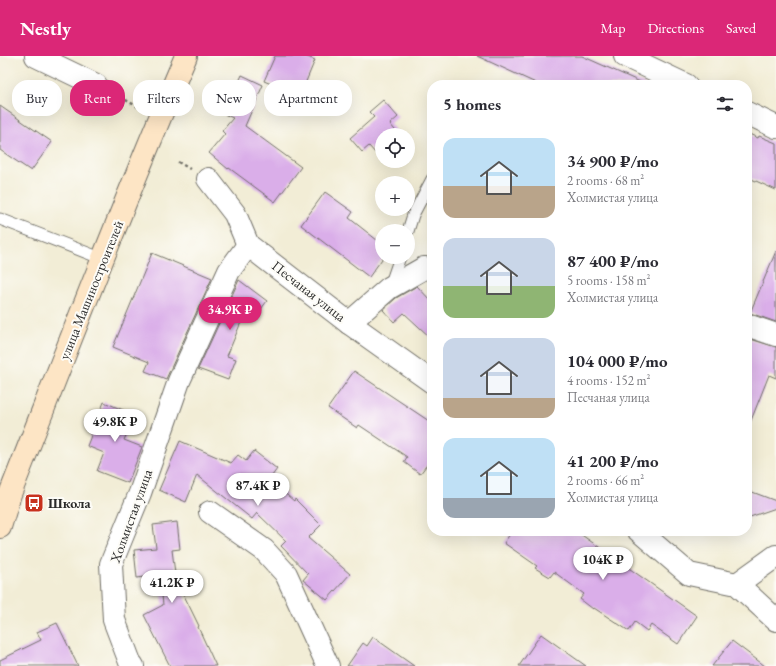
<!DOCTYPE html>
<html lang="en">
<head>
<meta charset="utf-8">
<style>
	:root { --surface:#fff; --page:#f7f7f7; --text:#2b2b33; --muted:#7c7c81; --accent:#db2777 }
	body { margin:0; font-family:"EB Garamond",serif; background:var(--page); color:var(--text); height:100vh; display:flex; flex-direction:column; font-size:15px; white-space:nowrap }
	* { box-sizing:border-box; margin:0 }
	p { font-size:13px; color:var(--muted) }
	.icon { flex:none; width:22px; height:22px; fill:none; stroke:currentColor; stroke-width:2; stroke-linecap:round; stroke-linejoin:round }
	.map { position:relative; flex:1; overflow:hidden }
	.side { position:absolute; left:427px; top:24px; width:325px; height:456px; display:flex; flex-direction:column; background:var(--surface); border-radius:16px; box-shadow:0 4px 16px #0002 }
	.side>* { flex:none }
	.top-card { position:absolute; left:12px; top:24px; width:355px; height:36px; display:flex; gap:8px }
	.buttons { position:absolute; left:375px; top:72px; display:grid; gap:8px }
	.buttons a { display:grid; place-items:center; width:40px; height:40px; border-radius:50%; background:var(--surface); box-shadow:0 4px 16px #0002; font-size:20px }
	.price { position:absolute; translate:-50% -34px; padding:0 9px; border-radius:14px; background:#fff; color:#222; font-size:13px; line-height:26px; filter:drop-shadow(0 1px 2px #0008) }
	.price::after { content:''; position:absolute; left:50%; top:24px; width:12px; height:9px; margin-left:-6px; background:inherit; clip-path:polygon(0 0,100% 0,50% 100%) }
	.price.current { background:var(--accent); color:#fff }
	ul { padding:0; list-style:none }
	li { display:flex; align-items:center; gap:12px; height:100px; padding:0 16px }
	li span { display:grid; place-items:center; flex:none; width:112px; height:80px; border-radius:12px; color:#555 }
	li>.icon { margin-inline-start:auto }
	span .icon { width:48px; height:48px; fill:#fffc; stroke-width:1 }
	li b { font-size:17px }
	h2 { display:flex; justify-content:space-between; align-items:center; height:48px; padding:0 16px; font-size:17px }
	.chip { padding:0 14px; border-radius:16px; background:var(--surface); box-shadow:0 4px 16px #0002; font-size:14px; line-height:36px }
	.chip.current { background:var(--accent); color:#fff }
	header { display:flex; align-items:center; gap:24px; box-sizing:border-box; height:56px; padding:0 20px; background:var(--accent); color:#fff }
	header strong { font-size:19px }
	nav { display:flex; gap:22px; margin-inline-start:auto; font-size:14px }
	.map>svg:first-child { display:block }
	.building { fill:#daaee9 }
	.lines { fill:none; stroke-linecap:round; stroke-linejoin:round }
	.lane-casing { stroke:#716f67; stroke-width:13 }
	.street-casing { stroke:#716f67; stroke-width:24 }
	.secondary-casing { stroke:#716f67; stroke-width:24 }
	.path { stroke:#716f67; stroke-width:2.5; stroke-dasharray:3 3; stroke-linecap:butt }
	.lane { stroke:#fff; stroke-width:11 }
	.street { stroke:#fff; stroke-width:22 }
	.secondary { stroke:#fde5c5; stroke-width:22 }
	.labels { text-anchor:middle; stroke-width:4; stroke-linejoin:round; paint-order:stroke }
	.street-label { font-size:14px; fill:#2b2b2b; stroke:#fdfcf7 }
	.poi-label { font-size:14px; font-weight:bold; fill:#2b2b2b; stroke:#fdfcf7; text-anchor:start }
</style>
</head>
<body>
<header>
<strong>Nestly</strong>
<nav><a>Map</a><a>Directions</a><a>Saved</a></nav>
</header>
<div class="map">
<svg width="776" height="610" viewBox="0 0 776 610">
	<rect width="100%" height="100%" fill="#fdfcf7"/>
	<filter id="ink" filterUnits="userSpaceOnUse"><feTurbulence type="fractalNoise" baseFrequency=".025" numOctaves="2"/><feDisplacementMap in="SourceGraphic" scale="8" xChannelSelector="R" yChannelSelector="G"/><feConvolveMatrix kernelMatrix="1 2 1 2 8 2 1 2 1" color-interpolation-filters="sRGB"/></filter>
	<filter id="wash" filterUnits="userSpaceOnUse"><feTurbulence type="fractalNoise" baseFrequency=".012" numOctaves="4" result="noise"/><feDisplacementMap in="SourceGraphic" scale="16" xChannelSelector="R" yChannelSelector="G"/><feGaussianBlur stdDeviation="0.9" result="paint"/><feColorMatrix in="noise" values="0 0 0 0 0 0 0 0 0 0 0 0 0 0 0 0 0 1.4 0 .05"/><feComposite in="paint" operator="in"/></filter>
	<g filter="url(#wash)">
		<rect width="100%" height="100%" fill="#f2edd6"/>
		<g id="blocks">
			<g class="building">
				<polygon points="275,0 305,0 315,4 300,40 264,25"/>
				<polygon points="477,0 582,0 647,29 540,29"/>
				<polygon points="242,19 263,29 245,70 301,111 275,146 229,112 228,113 209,97 225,78 222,75 233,62 224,58"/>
				<polygon points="383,44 398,61 390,68 399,79 382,79 382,105 369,90 362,96 350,82 374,61 369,56"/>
				<polygon points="0,50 52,86 31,115 0,94"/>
				<polygon points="747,77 758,82 759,80 776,87 776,134 747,121"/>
				<polygon points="325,136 353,156 349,162 382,188 382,203 369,221 301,169"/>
				<polygon points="776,195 776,266 750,257"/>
				<polygon points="152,197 212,222 166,323 145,315 149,306 113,291"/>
				<polygon points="239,224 267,245 253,264 244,259 227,300 236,303 228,324 198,313"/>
				<polygon points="417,230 432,246 432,283 404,257 394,266 383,254 396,242"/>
				<polygon points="747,282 776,291 776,322 769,319 748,372"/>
				<polygon points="354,315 432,367 432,402 420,418 404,406 407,401 359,369 357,372 328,352"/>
				<polygon points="104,346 135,359 124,384 142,391 128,427 97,415 104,397 87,390"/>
				<polygon points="180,385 231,407 238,399 246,405 254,395 277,413 269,424 294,445 295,443 321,469 308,482 350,518 327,544 303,524 308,518 281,490 286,485 257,457 252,463 197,419 186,446 159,434"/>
				<polygon points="747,434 776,445 776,452 747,462"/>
				<polygon points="177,466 180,493 172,494 175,517 173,517 199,570 198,571 216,610 170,610 144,559 163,549 160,519 137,522 134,494 156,492 153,469"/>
				<polygon points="512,475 576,475 697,560 678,588 651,569 647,575 635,566 629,575 594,552 593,553 580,543 584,538 554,516 550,521 535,512 537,510 504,487"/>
				<polygon points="57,567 78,610 0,610 0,604 41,584 37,576"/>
				<polygon points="541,578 586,610 519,610"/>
				<polygon points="373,581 414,610 347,610 363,587 367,590"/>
				<polygon points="732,585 765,610 712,610"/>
			</g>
		</g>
	</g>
	<g filter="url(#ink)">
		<use href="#blocks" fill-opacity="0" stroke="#716f67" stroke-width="1"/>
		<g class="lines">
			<defs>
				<g id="lane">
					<polyline points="0,163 103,203"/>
					<polyline points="408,175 413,159 432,123"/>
					<polyline points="390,230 400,201"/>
				</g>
				<g id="street">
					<polyline points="36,0 96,29"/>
					<polyline points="625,0 686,29"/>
					<polyline points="747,57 776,71"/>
					<polyline points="208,123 235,158 248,189 349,267 432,326"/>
					<polyline points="349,267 389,232 424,212 432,213"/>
					<polyline points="747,269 776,279"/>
					<polyline points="210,456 264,494 286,518 328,610"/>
					<polyline points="639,475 689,518 737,528 776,564"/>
					<polyline points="737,528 776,500"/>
					<polyline points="133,610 130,606 114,564 111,508 140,437 179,325 229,215 248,189"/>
				</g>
				<path id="secondary" d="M 0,471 L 10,438 C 68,291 124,144 186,0"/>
			</defs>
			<use href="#lane" class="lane-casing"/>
			<use href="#street" class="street-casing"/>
			<use href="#secondary" class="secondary-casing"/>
			<g class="path">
				<polyline points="115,38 140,52"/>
				<polyline points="178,106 190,113"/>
			</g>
			<use href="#lane" class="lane"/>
			<use href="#street" class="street"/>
			<use href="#secondary" class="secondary"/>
		</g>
	</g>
	<defs>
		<symbol id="bus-square" viewBox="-11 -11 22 22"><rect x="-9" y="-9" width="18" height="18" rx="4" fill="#c8321e" stroke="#fdfcf7"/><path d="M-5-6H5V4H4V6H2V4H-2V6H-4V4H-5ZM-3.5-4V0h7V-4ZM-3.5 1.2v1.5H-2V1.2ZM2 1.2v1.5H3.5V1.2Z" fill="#fff"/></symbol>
	</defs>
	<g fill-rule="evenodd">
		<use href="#bus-square" x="23" y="436" width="22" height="22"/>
	</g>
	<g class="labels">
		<g class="street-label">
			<text transform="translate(91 234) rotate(-68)" y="5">улица Машиностроителей</text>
			<text transform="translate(309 235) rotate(38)" y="5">Песчаная улица</text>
			<text transform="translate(131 460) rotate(-70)" y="5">Холмистая улица</text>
		</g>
		<g class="poi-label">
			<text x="48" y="452">Школа</text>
		</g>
	</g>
</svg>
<div class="buttons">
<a><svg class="icon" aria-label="locate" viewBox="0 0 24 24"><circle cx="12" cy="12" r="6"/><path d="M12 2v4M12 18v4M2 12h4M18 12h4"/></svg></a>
<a>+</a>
<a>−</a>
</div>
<b class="price current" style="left:230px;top:275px">34.9K ₽</b>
<b class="price" style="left:115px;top:387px">49.8K ₽</b>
<b class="price" style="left:258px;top:451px">87.4K ₽</b>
<b class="price" style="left:603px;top:525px">104K ₽</b>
<b class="price" style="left:172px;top:548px">41.2K ₽</b>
<div class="top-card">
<a class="chip">Buy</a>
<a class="chip current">Rent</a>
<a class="chip">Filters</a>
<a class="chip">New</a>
<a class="chip">Apartment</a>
</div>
<section class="side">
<h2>5 homes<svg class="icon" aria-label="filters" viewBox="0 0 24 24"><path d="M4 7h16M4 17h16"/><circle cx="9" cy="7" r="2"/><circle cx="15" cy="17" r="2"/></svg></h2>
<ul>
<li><span style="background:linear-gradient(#bfe0f5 60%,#b9a48a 0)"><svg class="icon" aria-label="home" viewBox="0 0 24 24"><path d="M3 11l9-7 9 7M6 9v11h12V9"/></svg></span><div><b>34 900 ₽/mo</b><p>2 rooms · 68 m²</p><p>Холмистая улица</p></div></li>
<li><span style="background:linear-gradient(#c9d6e8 60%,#8fb573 0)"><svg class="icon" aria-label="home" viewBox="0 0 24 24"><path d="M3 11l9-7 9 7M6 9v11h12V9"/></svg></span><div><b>87 400 ₽/mo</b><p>5 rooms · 158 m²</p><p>Холмистая улица</p></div></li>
<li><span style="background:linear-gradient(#c9d6e8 75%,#b9a48a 0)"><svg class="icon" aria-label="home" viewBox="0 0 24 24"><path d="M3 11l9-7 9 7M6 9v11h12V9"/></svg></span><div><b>104 000 ₽/mo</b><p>4 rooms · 152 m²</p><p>Песчаная улица</p></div></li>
<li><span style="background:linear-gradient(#bfe0f5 75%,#9aa5b1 0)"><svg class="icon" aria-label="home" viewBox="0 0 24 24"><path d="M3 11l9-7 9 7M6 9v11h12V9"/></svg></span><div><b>41 200 ₽/mo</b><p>2 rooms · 66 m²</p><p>Холмистая улица</p></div></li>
</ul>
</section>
</div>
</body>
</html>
